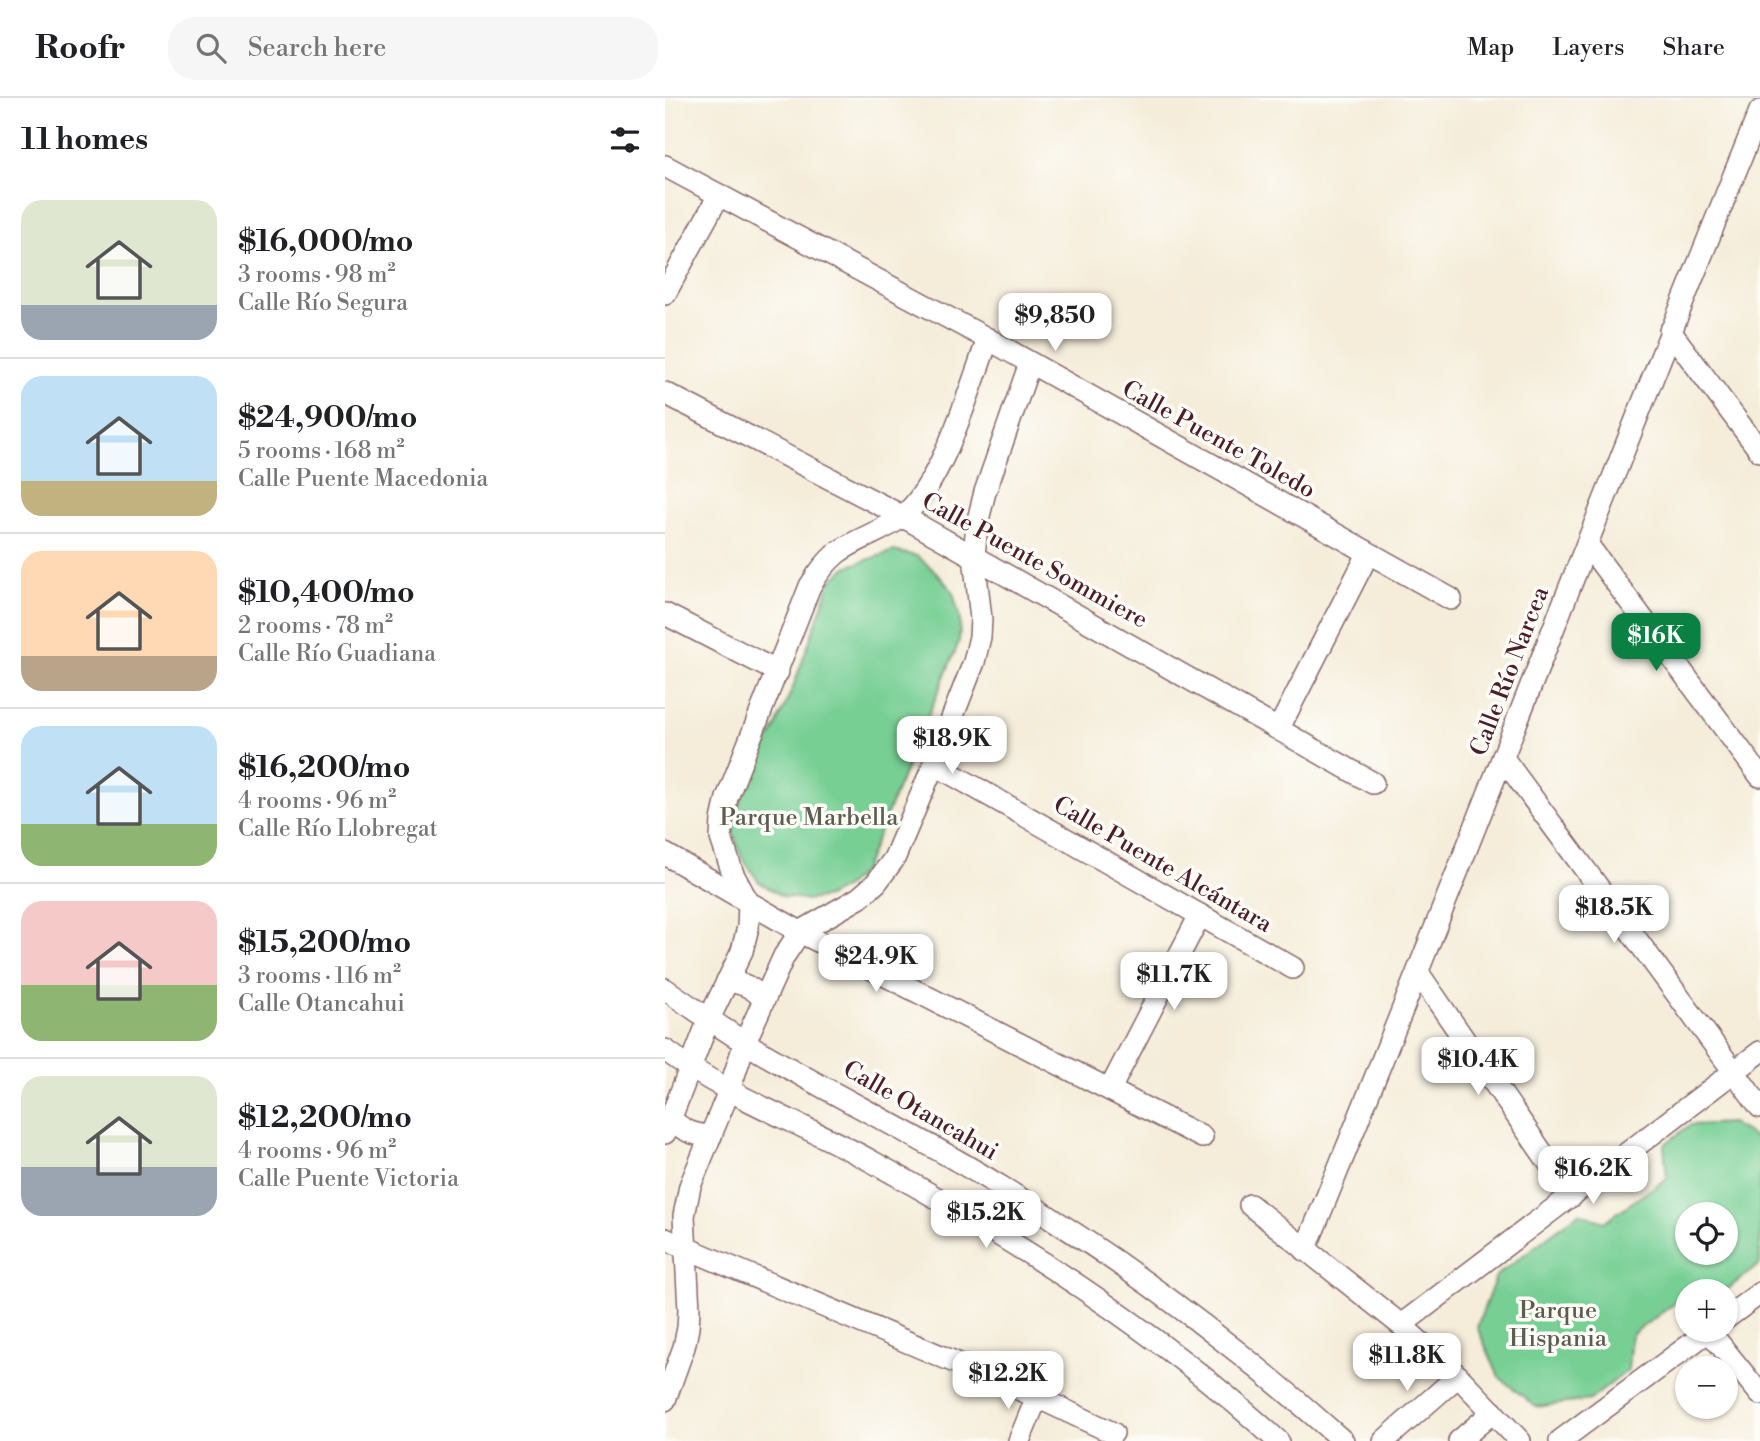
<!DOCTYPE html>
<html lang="en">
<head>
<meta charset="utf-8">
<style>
	:root { --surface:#fff; --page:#f6f6f6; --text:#202124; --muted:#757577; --line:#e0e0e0; --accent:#0b8043 }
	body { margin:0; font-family:"Libre Bodoni",serif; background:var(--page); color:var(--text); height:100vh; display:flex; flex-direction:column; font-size:26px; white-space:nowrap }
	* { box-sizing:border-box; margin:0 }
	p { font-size:23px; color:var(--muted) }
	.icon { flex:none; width:38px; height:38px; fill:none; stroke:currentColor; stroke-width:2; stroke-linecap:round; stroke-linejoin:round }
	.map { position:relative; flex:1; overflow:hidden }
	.sheet { display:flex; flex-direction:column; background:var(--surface); width:665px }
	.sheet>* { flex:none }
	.tools { position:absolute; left:1010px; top:1104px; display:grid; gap:14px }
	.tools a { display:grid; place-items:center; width:63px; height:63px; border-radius:50%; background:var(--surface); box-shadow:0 2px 5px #0004; font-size:35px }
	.price { position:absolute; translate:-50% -60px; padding:0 16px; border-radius:14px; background:#fff; color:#222; font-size:23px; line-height:46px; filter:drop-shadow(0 2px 4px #0008) }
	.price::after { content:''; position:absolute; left:50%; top:42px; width:21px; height:16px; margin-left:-10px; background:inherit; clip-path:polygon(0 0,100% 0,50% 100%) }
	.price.current { background:var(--accent); color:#fff }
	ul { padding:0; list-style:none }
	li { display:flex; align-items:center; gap:21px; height:175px; padding:0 21px }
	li+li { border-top:2px solid var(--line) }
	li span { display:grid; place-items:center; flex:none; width:196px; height:140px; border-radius:21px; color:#555 }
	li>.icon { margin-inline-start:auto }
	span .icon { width:84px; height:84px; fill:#fffc; stroke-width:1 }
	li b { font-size:30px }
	h2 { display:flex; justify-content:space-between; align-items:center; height:84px; padding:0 21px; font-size:30px }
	header { display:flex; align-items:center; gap:42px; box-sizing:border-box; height:98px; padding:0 35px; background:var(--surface); border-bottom:2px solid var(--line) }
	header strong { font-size:33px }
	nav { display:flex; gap:38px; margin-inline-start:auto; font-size:24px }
	.search { width:490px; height:63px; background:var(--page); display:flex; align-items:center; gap:18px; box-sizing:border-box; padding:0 24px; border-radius:28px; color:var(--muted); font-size:26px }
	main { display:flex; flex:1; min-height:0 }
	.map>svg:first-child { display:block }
	.green { fill:#77cf94; stroke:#607760; stroke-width:2; fill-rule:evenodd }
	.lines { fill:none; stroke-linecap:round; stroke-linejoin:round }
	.minor-casing { stroke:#866768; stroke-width:24 }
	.minor { stroke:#fff; stroke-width:21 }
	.labels { text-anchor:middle; stroke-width:7; stroke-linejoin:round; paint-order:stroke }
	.street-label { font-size:24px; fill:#4a1f2b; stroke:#fdfcf7 }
	.park-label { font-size:24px; fill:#5a5d50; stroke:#fdfcf7 }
</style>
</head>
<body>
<header>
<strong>Roofr</strong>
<div class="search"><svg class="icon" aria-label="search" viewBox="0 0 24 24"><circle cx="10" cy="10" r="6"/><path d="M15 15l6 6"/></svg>Search here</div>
<nav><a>Map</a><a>Layers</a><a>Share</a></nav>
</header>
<main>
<section class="sheet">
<h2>11 homes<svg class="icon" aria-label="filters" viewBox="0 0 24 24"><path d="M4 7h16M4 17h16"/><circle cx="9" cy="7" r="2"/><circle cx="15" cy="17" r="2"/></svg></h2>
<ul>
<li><span style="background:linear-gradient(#dfe7d0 75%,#9aa5b1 0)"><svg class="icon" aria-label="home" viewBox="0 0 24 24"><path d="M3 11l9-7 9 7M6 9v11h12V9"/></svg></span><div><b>$16,000/mo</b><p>3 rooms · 98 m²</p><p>Calle Río Segura</p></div></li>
<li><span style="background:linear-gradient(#bfe0f5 75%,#c2b280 0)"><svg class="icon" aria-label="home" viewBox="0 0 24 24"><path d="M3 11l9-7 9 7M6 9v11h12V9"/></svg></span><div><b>$24,900/mo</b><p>5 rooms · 168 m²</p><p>Calle Puente Macedonia</p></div></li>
<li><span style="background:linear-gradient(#ffd9b3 75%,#b9a48a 0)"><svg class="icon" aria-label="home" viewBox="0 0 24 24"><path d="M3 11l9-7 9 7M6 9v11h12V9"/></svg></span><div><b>$10,400/mo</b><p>2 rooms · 78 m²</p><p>Calle Río Guadiana</p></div></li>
<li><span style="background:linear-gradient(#bfe0f5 70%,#8fb573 0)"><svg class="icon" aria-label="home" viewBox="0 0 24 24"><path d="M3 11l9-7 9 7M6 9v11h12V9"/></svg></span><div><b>$16,200/mo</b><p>4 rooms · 96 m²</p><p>Calle Río Llobregat</p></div></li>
<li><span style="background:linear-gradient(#f6c9c9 60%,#8fb573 0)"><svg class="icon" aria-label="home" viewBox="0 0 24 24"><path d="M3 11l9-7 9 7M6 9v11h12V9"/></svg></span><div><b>$15,200/mo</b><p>3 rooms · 116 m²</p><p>Calle Otancahui</p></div></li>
<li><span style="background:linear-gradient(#dfe7d0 65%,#9aa5b1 0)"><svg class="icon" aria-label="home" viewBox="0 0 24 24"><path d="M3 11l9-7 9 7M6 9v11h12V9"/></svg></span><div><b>$12,200/mo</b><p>4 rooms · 96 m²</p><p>Calle Puente Victoria</p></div></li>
</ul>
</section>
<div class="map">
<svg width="1095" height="1343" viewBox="0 0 1095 1343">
	<rect width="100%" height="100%" fill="#fdfcf7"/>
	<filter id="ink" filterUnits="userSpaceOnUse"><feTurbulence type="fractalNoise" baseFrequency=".0143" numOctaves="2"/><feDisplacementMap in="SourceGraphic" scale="14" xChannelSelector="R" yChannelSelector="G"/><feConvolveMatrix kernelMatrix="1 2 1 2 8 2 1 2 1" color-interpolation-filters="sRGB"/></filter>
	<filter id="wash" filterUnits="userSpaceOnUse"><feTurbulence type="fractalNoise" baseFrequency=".00686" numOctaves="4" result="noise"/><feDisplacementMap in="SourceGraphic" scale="28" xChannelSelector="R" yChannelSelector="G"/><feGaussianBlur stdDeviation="1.57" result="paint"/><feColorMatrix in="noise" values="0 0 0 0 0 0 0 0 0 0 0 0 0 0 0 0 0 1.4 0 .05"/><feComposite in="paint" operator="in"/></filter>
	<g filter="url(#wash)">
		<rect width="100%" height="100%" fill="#f5edda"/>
		<g class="green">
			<polygon points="228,453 252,458 271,474 288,494 295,521 294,544 198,773 181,789 162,799 143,802 117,798 94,784 76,758 67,730 81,686 108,635 129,587 166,482 182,469"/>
			<path d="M 1066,1025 L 1095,1042 L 1095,1166 L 1060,1193 L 1022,1194 L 1022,1208 L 1010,1205 L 966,1237 L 963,1272 L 925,1302 L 871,1309 L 834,1279 L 812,1229 L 831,1178 L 914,1115 L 939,1124 L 1002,1080 L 999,1047 L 1025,1027 ZM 1060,1116 L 1060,1155 L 1022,1155 L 1022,1116 Z"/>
		</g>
	</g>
	<g filter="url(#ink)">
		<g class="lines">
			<defs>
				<g id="minor">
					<polyline points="0,68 323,241 786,501"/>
					<polyline points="0,196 54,97"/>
					<polyline points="1005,233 1095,353"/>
					<polyline points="0,295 237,418 708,685"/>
					<polyline points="922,446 1095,678"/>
					<polyline points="0,516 113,574"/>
					<polyline points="614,630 703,456"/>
					<polyline points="838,660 1095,1009"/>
					<polyline points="269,666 628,870"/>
					<polyline points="0,756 135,834 537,1039"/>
					<polyline points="754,876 907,1098"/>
					<path d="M 62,883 C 78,885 87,889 99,901"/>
					<path d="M 0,891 C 26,909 52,927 79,944 C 164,996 254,1037 338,1090 C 458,1163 573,1249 678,1343"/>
					<path d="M 0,952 C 63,999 137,1025 206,1063 C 350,1142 491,1231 613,1343"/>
					<polyline points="445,991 535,817"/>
					<path d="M 6,1021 C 19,1033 28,1037 46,1038"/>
					<path d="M 0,1035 L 44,921 L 77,853 L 83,829 L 84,806 L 68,776 L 56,740 L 57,722 L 62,700 L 145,488 C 153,475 161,464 172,455 C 192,440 218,434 238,418 C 277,386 305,290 323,241"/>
					<polyline points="585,1107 736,1227 793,1278 855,1343"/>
					<polyline points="0,1141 372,1299 448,1335"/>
					<path d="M 640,1152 C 796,774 940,392 1095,13"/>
					<polyline points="1060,1221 1095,1195"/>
					<polyline points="736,1227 1095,954"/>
					<polyline points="1044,1233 1095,1296"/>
					<polyline points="0,1302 19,1249 23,1230 24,1212 19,1118 25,1088 64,993 80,944 119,858 135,834 194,800 211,785 229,761 269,666 309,564 315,539 316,521 309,458 312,426 320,394 365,265"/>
					<polyline points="354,1343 372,1299"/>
					<polyline points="719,1343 793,1278"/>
					<polyline points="794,1343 828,1314"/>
					<polyline points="895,1343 1045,1232"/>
				</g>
			</defs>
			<use href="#minor" class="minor-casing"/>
			<use href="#minor" class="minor"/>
		</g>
	</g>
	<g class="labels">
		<g class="street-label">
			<text transform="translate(554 341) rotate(29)" y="8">Calle Puente Toledo</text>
			<text transform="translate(370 462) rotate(29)" y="8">Calle Puente Sommiere</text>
			<text transform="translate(844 573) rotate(-69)" y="8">Calle Río Narcea</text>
			<text transform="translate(498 766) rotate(30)" y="8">Calle Puente Alcántara</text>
			<text transform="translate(256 1012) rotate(30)" y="8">Calle Otancahui</text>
		</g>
		<g class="park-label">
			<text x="144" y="727">Parque Marbella</text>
			<text x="893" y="1220">Parque<tspan x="893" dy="28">Hispania</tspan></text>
		</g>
	</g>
</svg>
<div class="tools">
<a><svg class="icon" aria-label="locate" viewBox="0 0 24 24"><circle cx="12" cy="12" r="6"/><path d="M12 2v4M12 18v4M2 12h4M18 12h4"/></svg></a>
<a>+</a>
<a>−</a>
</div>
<b class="price" style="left:390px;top:255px">$9,850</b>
<b class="price current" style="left:991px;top:575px">$16K</b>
<b class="price" style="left:287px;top:678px">$18.9K</b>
<b class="price" style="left:949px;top:847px">$18.5K</b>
<b class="price" style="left:211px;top:896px">$24.9K</b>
<b class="price" style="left:509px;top:914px">$11.7K</b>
<b class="price" style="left:813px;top:999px">$10.4K</b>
<b class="price" style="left:928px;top:1108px">$16.2K</b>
<b class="price" style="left:321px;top:1152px">$15.2K</b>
<b class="price" style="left:742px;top:1295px">$11.8K</b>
<b class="price" style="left:343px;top:1313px">$12.2K</b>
</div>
</main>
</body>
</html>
